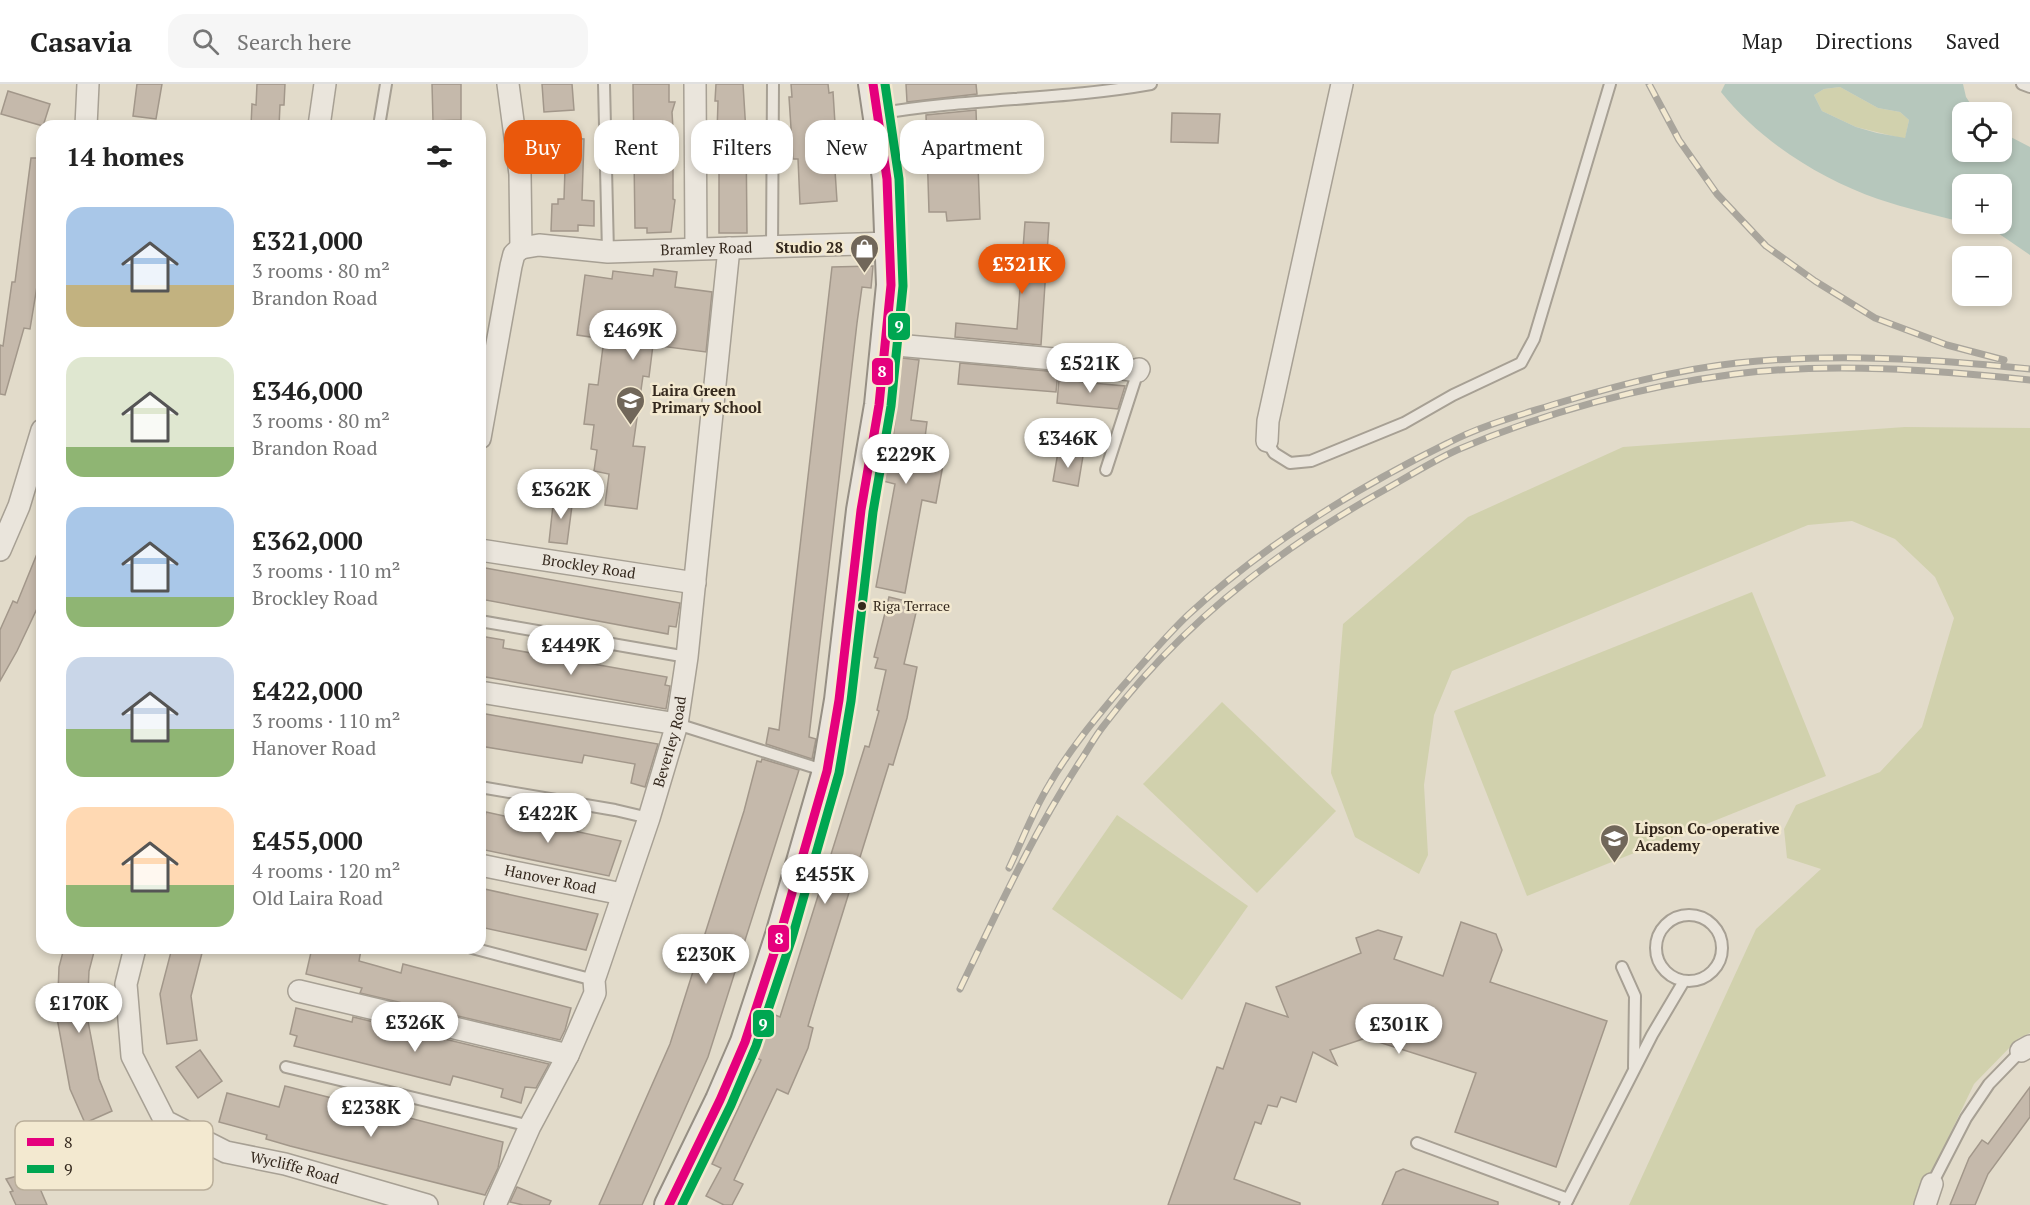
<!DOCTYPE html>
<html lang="en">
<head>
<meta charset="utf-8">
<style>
	:root { --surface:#fff; --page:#f6f6f6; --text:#222; --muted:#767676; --line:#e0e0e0; --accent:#ea580c }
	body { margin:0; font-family:"PT Serif",serif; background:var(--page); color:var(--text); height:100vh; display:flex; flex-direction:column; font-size:22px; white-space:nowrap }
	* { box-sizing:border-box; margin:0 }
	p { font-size:20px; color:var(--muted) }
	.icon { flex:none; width:33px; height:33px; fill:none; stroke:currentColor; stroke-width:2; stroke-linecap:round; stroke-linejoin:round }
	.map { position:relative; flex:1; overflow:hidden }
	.drawer { position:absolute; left:36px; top:36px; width:450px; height:834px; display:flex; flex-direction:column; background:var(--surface); border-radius:18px; box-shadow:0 3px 9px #0003 }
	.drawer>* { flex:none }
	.banner { position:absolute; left:504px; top:36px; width:570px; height:54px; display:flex; gap:12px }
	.fabs { position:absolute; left:1952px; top:18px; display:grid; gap:12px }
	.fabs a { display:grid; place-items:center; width:60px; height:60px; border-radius:12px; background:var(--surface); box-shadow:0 3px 9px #0003; font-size:30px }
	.price { position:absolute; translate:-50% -51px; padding:0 14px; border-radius:21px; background:#fff; color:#222; font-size:20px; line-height:39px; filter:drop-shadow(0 2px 3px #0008) }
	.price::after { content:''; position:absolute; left:50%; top:36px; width:18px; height:14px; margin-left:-9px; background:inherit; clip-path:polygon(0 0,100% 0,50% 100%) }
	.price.selected { background:var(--accent); color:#fff }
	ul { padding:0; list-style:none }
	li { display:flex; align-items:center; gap:18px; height:150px; padding:0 30px }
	li span { display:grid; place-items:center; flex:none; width:168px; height:120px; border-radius:18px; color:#555 }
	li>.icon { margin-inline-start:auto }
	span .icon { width:72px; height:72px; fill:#fffc; stroke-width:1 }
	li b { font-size:26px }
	h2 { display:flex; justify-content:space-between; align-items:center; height:72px; padding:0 30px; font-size:26px }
	.tag { padding:0 21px; border-radius:18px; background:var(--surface); box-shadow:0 3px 9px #0003; font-size:21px; line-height:54px }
	.tag.selected { background:var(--accent); color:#fff }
	header { display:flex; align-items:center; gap:36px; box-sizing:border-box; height:84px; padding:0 30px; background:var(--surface); border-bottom:2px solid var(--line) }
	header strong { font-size:28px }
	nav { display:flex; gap:33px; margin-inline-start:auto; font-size:21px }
	.search { width:420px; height:54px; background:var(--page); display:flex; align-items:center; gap:15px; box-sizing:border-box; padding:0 21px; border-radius:18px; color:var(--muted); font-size:22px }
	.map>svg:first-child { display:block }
	.green { fill:#d1d1ad }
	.water { fill:#b6c7bc; fill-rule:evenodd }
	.building { fill:#c5b9ab; stroke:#a2978a; stroke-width:1.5 }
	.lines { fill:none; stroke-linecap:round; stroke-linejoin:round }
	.lane-casing { stroke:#a7a094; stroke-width:14 }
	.street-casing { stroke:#a7a094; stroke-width:24 }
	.secondary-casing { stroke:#968f84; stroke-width:32 }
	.lane { stroke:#eae5dc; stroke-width:10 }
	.street { stroke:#eae5dc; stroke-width:21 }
	.secondary { stroke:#eae5dc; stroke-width:28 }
	.rail-casing { stroke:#a9a59c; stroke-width:7 }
	.rail { stroke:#f3e9d0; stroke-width:4.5; stroke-dasharray:14; stroke-linecap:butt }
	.bus-1-casing { stroke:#f3e9d0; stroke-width:14 }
	.bus-2-casing { stroke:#f3e9d0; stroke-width:14 }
	.bus-1 { stroke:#e5007d; stroke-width:9 }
	.bus-2 { stroke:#00a651; stroke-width:9 }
	.bus-dot { fill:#34281d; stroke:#f3e9d0; stroke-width:2 }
	.labels { text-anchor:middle; stroke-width:5; stroke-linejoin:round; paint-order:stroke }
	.bus-label { font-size:14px; fill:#34281d; stroke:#f3e9d0; text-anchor:start }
	.poi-label { font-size:15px; font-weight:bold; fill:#34281d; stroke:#f3e9d0; text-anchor:start }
	.street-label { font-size:15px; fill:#34281d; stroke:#f3e9d0 }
	.key { fill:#f3e9d0; stroke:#baaf9a; stroke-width:1.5 }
	.key-label { font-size:16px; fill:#34281d }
	.line-badge { stroke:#f3e9d0; stroke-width:2 }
	.badge-label { font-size:16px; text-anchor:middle; font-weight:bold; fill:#fff }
</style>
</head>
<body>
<header>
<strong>Casavia</strong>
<div class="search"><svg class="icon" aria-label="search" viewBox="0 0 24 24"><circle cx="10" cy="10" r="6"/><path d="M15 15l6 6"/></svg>Search here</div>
<nav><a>Map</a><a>Directions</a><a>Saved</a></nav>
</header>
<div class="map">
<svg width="2030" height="1121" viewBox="0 0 2030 1121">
	<rect width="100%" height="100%" fill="#e2dbca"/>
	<g class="green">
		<polygon points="1840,3 1878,24 1900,28 1909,36 1905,55 1856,43 1822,27 1814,11 1824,5"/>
		<polygon points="1905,343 2030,344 2030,949 2019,954 1974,1000 1916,1121 1629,1121 1756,845 1821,785 1787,774 1784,745 1796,721 1880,688 1922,643 1954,534 1935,493 1895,455 1852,437 1808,441 1452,587 1434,631 1424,701 1428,771 1419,790 1355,753 1331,689 1343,540 1468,433 1623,363"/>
		<polygon points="1752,508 1826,692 1527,812 1454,627"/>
		<polygon points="1222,618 1336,727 1257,809 1143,700"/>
		<polygon points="1117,731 1248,822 1182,916 1052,825"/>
	</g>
	<path class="water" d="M 1725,0 L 1963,0 L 1966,13 L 1976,28 L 1962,28 L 1962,68 L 2001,68 L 2001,48 L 2030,63 L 2030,171 L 1995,147 L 1966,140 L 2001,140 L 2001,100 L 1962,100 L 1962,138 C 1934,131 1905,124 1878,115 C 1819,94 1760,57 1721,8 ZM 1840,3 L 1878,24 L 1900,28 L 1909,36 L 1905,54 L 1877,49 L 1856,43 L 1822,27 L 1814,11 L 1824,5 Z"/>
	<g class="building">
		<polygon points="137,0 162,0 156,35 133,32"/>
		<polygon points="257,0 285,0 284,21 280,21 279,42 251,42 252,20 256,21"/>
		<polygon points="432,0 461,0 461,36 433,37"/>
		<polygon points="542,0 572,0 574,26 544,28"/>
		<polygon points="633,0 669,0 669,18 675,18 672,28 673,45 672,50 673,56 673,115 675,116 671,148 647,149 647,144 635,144"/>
		<polygon points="716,0 743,0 746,48 747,149 719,149 719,49 717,49 718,17 715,17"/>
		<polygon points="791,0 828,0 829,9 833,8 837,71 834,71 837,117 800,120 798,75 793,75 789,13 792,13"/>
		<polygon points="906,0 976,0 977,10 907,18"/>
		<polygon points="8,7 50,20 43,42 1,30"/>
		<polygon points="976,26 980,135 947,137 946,128 929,128 926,31"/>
		<polygon points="1172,29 1220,30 1218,59 1171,58"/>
		<polygon points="566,54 584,55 582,116 594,117 594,142 578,141 578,147 551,147 552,120 558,120 558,115 564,115"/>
		<polygon points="31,74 42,74 42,184 40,184 30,245 24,244 5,311 0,310 0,261 3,262 12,198 15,198"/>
		<polygon points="1025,138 1049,139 1041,261 955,253 956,239 1017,245"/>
		<polygon points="873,182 871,204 862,203 857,239 809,653 816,655 812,675 766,660 769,644 779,646 832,183"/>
		<polygon points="654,185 677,188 675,203 712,208 706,268 653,261 649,293 643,292 633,362 645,363 637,425 605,421 609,390 594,387 597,366 591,365 594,341 584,340 589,300 598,301 604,255 577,251 585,191 612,195 613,187 653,192"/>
		<polygon points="902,274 919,276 911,336 927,338 922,377 943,381 936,419 922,416 905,509 876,503 895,400 883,397 886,380 890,381"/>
		<polygon points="960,279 1058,288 1056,308 958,300"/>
		<polygon points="1059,295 1092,299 1125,302 1118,325 1075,321 1057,319"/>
		<polygon points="1058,368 1083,372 1078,402 1053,397"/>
		<polygon points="554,412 573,414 567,460 549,458"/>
		<polygon points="41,460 42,514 17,567 0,597 0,546 13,517 17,519"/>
		<polygon points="480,483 680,519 676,543 669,542 668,550 480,515"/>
		<polygon points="889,513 918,520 904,580 917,583 907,634 893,681 889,680 819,905 808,942 813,944 808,964 788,1010 777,1005 734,1096 743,1100 732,1121 724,1121 706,1112 721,1084 712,1080 761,976 757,974 773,930 780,933 865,662 869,663 879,627 877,626 886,586 875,584 878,574 874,573"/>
		<polygon points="480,552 504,556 503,564 667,593 665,601 670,602 666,625 480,592"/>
		<polygon points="480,629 658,660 645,703 631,699 635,680 584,671 582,679 480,662"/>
		<polygon points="762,675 799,686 708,973 642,1121 599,1121 670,960 744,727 757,677 761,678"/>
		<polygon points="486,728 621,757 609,792 480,765 480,737 484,738"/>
		<polygon points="480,804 598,830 586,866 480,843"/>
		<polygon points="1461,838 1496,850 1502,866 1490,898 1607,937 1556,1083 1455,1048 1476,989 1366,954 1330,966 1337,981 1313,968 1296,1018 1281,1013 1277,1023 1268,1021 1261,1040 1255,1038 1234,1095 1300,1119 1300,1121 1168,1121 1217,983 1223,985 1246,919 1288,933 1276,903 1361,869 1356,854 1378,846 1402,853 1394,875 1443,892"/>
		<polygon points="64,864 95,864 89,887 87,932 99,995 112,1027 85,1039 70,1005 57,934 59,883"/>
		<polygon points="172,864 181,864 202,869 191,912 197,956 167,960 160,910"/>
		<polygon points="312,864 350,864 361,866 359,877 377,882 401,889 403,880 571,924 565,946 560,956 360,909 362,904 306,890"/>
		<polygon points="296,924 352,938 353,933 549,980 536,1004 525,1003 521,1019 501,1013 503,1005 469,996 453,992 450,1001 294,962 297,952 290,950"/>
		<polygon points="200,966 222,997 198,1014 176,983"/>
		<polygon points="285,1002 503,1058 498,1084 485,1111 290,1062 266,1055 267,1051 219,1038 227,1009 279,1023"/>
		<polygon points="2030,1003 2030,1033 1988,1090 1975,1121 1950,1121 1969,1074 1982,1056 1988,1060"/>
		<polygon points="1403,1085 1498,1118 1498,1121 1382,1121 1396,1088"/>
		<polygon points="33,1088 47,1121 16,1121 10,1108 13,1107 6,1095"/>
		<polygon points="517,1103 551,1117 549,1121 523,1121 510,1118"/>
	</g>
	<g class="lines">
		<defs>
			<g id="lane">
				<polyline points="604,0 608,168"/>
				<polyline points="2022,0 2030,3"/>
				<path d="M 877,30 C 968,14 1061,16 1151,0"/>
				<polyline points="379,42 386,0"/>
				<polyline points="772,163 773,0"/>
				<polyline points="1267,357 1274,369 1290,379 1311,377 1404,339 1453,311 1521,279 1534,255 1610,0"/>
				<polyline points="1106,386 1138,287"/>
				<polyline points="480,537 687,573"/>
				<polyline points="677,640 826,687"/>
				<polyline points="480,703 615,726 649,734"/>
				<circle cx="1689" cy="864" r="33"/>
				<polyline points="472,864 594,896"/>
				<polyline points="1622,883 1635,912 1634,983"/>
				<polyline points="286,983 530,1042"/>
				<polyline points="1417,1059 1568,1115"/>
				<polyline points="1932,1100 1966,1034 1989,1000 2021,967"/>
				<polyline points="1565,1121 1652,951 1684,897"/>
			</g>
			<g id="street">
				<polyline points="508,0 520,90 521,164"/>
				<polyline points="695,0 696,164"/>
				<polyline points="86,42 88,0"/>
				<polyline points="319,42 325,0"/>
				<path id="s1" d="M 521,164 L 539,161 L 608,168 L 891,159"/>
				<polyline points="885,260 1054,275 1138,287 1139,285"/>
				<polyline points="480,354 511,182 514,170 521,164"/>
				<polyline points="1267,357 1268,337 1342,0"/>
				<polyline points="0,466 19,422 42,346"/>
				<path id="s2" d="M 480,466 L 695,499"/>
				<polyline points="480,608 677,640"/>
				<path id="s3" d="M 480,781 L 622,810"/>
				<path id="s4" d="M 135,864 L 126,900 L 132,972 L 165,1037 L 226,1068 L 285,1080 L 427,1121"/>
				<polyline points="299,907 568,971"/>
				<polyline points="2021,967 2030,962"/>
				<path id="s5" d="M 495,1121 L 530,1042 L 568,971 L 595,909 L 594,896 L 649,734 L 677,640 L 687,573 L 729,164"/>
				<polyline points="1925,1121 1932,1100"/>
			</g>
			<polyline id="secondary" points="669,1121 720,1016 745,958 780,851 827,687 839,616 861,426 879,321 891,201 887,95 873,0"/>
		</defs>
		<use href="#lane" class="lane-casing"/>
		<use href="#street" class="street-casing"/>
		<use href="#secondary" class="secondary-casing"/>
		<use href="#lane" class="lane"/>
		<use href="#street" class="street"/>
		<use href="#secondary" class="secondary"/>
		<defs>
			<g id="rail">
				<polyline points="1649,0 1679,56 1717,110 1766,162 1815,197 1875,234 1947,261 2004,276"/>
				<path d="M 1009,784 C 1022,757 1033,727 1049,701 C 1069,666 1096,634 1122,603 C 1143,579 1165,553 1188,531 C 1264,461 1356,404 1448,359 C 1480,342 1517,332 1552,321 C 1612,303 1674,286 1737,279 C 1835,269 1932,275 2030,285"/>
				<path d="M 960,905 C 997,828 1032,751 1079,679 C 1088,666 1095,652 1105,640 C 1180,541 1278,465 1386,405 C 1409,392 1433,377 1457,366 C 1543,329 1642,302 1735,290 C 1833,278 1933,286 2030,296"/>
			</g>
		</defs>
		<use href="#rail" class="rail-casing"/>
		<use href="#rail" class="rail"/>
		<defs>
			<polyline id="bus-1" points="669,1121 720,1016 745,958 780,851 827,687 839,616 861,426 879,321 891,201 887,95 873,0"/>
			<polyline id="bus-2" points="682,1121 731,1021 756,962 792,854 839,689 851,617 873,428 891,322 903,202 899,95 885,0"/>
		</defs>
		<use href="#bus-1" class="bus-1-casing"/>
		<use href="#bus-2" class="bus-2-casing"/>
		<use href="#bus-1" class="bus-1"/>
		<use href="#bus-2" class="bus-2"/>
	</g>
	<defs>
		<symbol id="shop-pin" viewBox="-11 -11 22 30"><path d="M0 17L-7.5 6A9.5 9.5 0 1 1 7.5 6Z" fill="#71675a" stroke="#f3e9d0"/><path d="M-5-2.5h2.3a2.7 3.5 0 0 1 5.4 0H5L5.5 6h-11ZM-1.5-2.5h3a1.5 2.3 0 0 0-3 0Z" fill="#fff"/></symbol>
		<symbol id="school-pin" viewBox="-11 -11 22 30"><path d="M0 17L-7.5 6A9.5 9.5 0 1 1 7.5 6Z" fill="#71675a" stroke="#f3e9d0"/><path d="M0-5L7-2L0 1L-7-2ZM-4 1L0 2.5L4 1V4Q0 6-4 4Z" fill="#fff"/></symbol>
	</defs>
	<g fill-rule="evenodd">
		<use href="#shop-pin" x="848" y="148" width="33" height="45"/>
		<use href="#school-pin" x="614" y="300" width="33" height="45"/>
		<use href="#school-pin" x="1598" y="738" width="33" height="45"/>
	</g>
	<circle class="bus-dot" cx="862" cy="522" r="5"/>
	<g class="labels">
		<g class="bus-label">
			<text x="873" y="527">Riga Terrace</text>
		</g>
		<g class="poi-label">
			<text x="843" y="169" text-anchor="end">Studio 28</text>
			<text x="652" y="312">Laira Green<tspan x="652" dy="17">Primary School</tspan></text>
			<text x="1635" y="750">Lipson Co-operative<tspan x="1635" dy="17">Academy</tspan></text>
		</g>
		<g class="street-label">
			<text dy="5" stroke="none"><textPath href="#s1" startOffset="186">Bramley Road</textPath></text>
			<text dy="5" stroke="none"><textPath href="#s2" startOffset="110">Brockley Road</textPath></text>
			<text dy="5" stroke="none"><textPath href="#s5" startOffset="498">Beverley Road</textPath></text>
			<text dy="5" stroke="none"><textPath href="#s3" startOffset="72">Hanover Road</textPath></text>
			<text dy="5" stroke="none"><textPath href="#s4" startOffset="321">Wycliffe Road</textPath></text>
		</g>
	</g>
	<rect x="15" y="1037" width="198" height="69" rx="9" class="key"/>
	<rect x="27" y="1054" width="27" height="8" fill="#e5007d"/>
	<rect x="27" y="1081" width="27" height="8" fill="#00a651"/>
	<g class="key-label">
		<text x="64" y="1064">8</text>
		<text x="64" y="1091">9</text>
	</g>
	<g class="line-badge">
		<rect x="887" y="228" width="24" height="29" rx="6" fill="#00a651"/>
		<rect x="871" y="273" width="23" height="29" rx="6" fill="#e5007d"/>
		<rect x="767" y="840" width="23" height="29" rx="6" fill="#e5007d"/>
		<rect x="752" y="925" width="23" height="29" rx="6" fill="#00a651"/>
	</g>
	<g class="badge-label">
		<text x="899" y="248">9</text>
		<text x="882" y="293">8</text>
		<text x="779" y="860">8</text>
		<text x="763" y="946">9</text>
	</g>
</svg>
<div class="fabs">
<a><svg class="icon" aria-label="locate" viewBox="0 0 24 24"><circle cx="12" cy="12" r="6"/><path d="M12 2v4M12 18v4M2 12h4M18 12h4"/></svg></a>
<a>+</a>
<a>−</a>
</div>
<b class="price selected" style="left:1022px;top:211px">£321K</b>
<b class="price" style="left:633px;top:277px">£469K</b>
<b class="price" style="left:1090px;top:310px">£521K</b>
<b class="price" style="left:1068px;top:385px">£346K</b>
<b class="price" style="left:906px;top:401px">£229K</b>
<b class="price" style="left:561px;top:436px">£362K</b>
<b class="price" style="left:571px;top:592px">£449K</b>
<b class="price" style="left:548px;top:760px">£422K</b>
<b class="price" style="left:825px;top:821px">£455K</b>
<b class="price" style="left:706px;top:901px">£230K</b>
<b class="price" style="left:79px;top:950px">£170K</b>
<b class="price" style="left:415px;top:969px">£326K</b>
<b class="price" style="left:1399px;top:971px">£301K</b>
<b class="price" style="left:371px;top:1054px">£238K</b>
<div class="banner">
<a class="tag selected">Buy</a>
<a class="tag">Rent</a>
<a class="tag">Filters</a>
<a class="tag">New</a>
<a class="tag">Apartment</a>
</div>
<section class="drawer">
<h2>14 homes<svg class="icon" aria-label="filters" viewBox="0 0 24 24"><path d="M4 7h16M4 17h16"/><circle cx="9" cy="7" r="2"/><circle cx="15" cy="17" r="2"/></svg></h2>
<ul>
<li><span style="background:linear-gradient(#a9c7e8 65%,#c2b280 0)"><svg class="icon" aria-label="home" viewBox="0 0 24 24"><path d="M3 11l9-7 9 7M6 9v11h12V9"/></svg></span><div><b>£321,000</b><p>3 rooms · 80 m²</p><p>Brandon Road</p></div></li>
<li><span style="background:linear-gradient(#dfe7d0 75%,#8fb573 0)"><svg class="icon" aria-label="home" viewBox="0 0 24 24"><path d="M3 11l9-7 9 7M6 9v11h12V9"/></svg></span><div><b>£346,000</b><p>3 rooms · 80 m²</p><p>Brandon Road</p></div></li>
<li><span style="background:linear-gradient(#a9c7e8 75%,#8fb573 0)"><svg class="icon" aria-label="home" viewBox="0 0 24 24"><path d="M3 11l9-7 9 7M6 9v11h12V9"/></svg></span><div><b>£362,000</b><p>3 rooms · 110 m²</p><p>Brockley Road</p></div></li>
<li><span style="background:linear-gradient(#c9d6e8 60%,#8fb573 0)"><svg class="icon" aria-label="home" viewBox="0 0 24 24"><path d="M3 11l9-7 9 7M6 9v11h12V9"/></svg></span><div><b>£422,000</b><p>3 rooms · 110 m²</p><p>Hanover Road</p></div></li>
<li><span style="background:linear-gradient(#ffd9b3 65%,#8fb573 0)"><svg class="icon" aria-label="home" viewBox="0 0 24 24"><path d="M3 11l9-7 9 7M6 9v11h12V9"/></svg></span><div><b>£455,000</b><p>4 rooms · 120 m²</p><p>Old Laira Road</p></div></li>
</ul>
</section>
</div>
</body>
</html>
